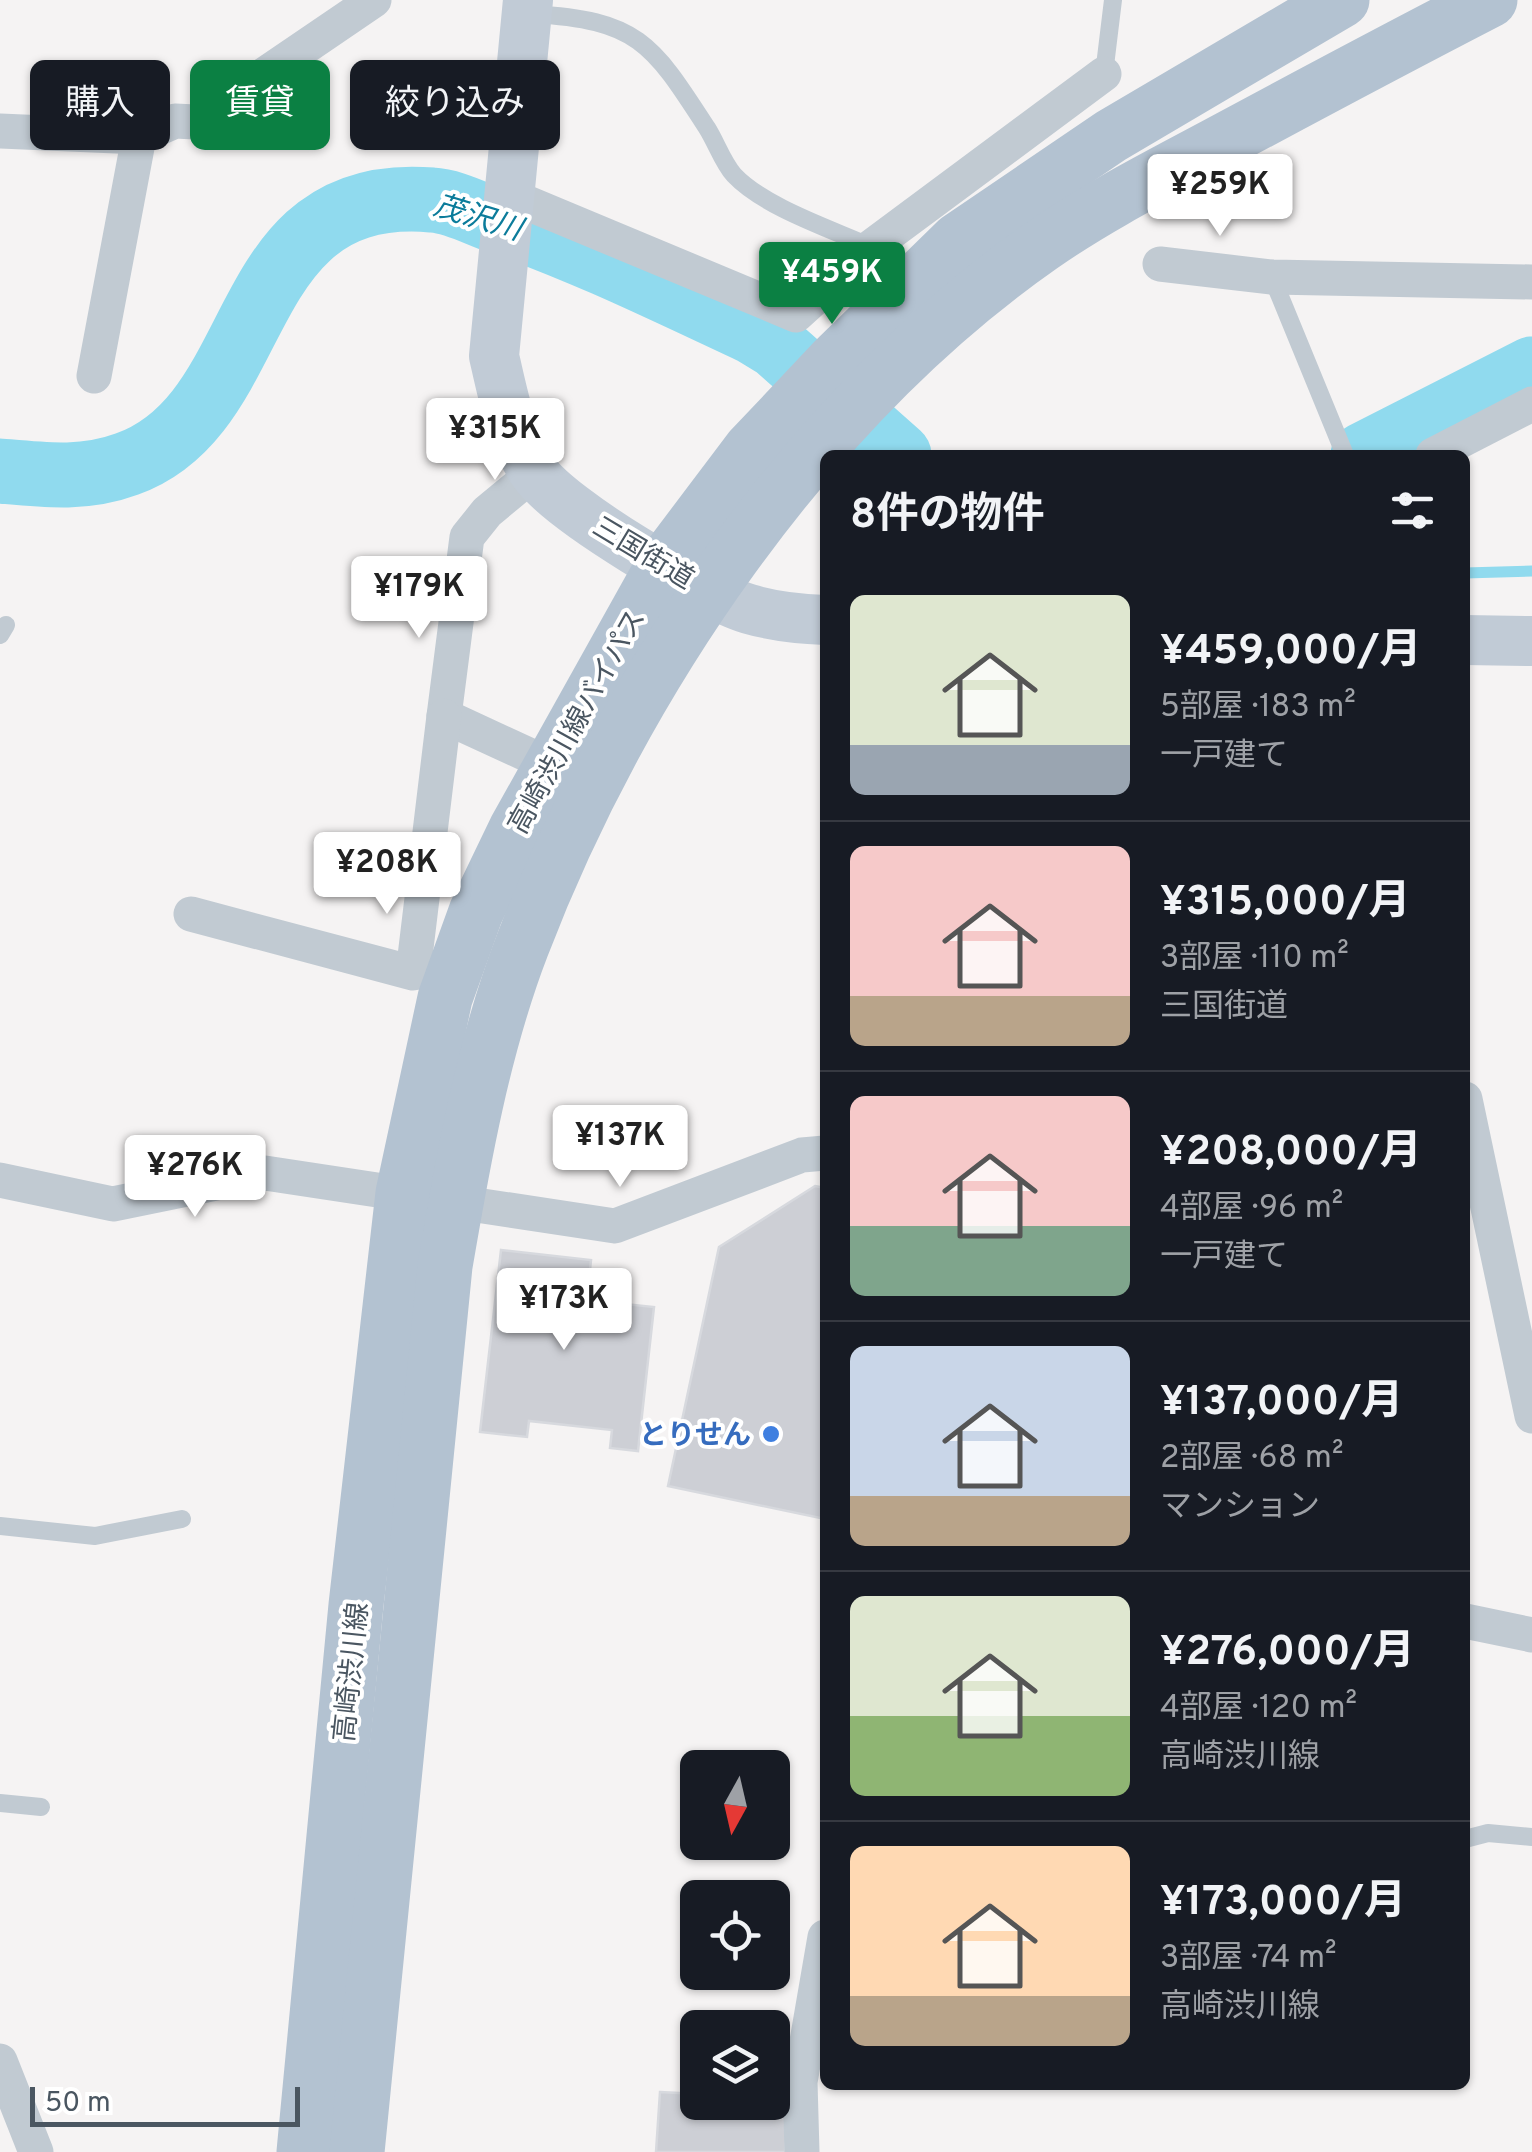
<!DOCTYPE html>
<html lang="ja">
<head>
<meta charset="utf-8">
<style>
	:root { --surface:#171b24; --page:#20242c; --text:#f1f3f6; --muted:#9ea1a6; --line:#363941; --accent:#0b8043 }
	body { margin:0; font-family:Overpass,"Noto Sans JP",sans-serif; background:var(--page); color:var(--text); height:100vh; display:flex; flex-direction:column; font-size:38px; white-space:nowrap }
	* { box-sizing:border-box; margin:0 }
	p { font-size:32px; color:var(--muted) }
	.icon { flex:none; width:55px; height:55px; fill:none; stroke:currentColor; stroke-width:2; stroke-linecap:round; stroke-linejoin:round }
	.map { position:relative; flex:1; overflow:hidden }
	.panel { position:absolute; left:820px; top:450px; width:650px; height:1640px; display:flex; flex-direction:column; background:var(--surface); border-radius:15px; box-shadow:0 2px 8px #0004 }
	.panel>* { flex:none }
	.top-card { position:absolute; left:30px; top:60px; width:640px; height:90px; display:flex; gap:20px }
	.needle { width:65px; rotate:188deg }
	.tools { position:absolute; left:680px; top:1750px; display:grid; gap:20px }
	.tools a { display:grid; place-items:center; width:110px; height:110px; border-radius:15px; background:var(--surface); box-shadow:0 2px 8px #0004; font-size:50px }
	.scale { position:absolute; left:30px; bottom:25px; width:270px; box-sizing:border-box; padding-left:10px; border:5px solid #4a5661; border-top:0; font-size:28px; line-height:35px; white-space:nowrap; color:#4a5661; -webkit-text-stroke:8px #fff; paint-order:stroke }
	.price { position:absolute; translate:-50% -85px; padding:0 22px; border-radius:10px; background:#fff; color:#222; font-size:32px; line-height:65px; filter:drop-shadow(0 2px 5px #0008) }
	.price::after { content:''; position:absolute; left:50%; top:60px; width:30px; height:22px; margin-left:-15px; background:inherit; clip-path:polygon(0 0,100% 0,50% 100%) }
	.price.current { background:var(--accent); color:#fff }
	ul { padding:0; list-style:none }
	li { display:flex; align-items:center; gap:30px; height:250px; padding:0 30px }
	li+li { border-top:2px solid var(--line) }
	li span { display:grid; place-items:center; flex:none; width:280px; height:200px; border-radius:15px; color:#555 }
	li>.icon { margin-inline-start:auto }
	span .icon { width:120px; height:120px; fill:#fffc; stroke-width:1 }
	li b { font-size:42px }
	h2 { display:flex; justify-content:space-between; align-items:center; height:120px; padding:0 30px; font-size:42px }
	.chip { padding:0 35px; border-radius:15px; background:var(--surface); box-shadow:0 2px 8px #0004; font-size:35px; line-height:90px }
	.chip.current { background:var(--accent); color:#fff }
	.map>svg:first-child { display:block }
	.lines { fill:none; stroke-linecap:round; stroke-linejoin:round }
	.stream { stroke:#90daee; stroke-width:11 }
	.river { stroke:#90daee; stroke-width:65 }
	.building { fill:#cdcfd5; stroke:#d7d9de; stroke-width:2.5 }
	.lane { stroke:#c1cad2; stroke-width:18 }
	.street { stroke:#c1cad2; stroke-width:35 }
	.secondary { stroke:#c1cbd6; stroke-width:50 }
	.primary { stroke:#b3c2d1; stroke-width:55 }
	.shop-dot { fill:#3f7fe0; stroke:#fff; stroke-width:4 }
	.labels { text-anchor:middle; stroke-width:8; stroke-linejoin:round; paint-order:stroke }
	.street-label { font-size:28px; fill:#4a5661; stroke:#fff }
	.shop-label { font-size:28px; font-weight:bold; fill:#366cbe; stroke:#fff; text-anchor:end }
	.water-label { font-size:30px; font-style:italic; fill:#0c7c9b; stroke:#fff }
</style>
</head>
<body>
<div class="map">
<svg width="1532" height="2152" viewBox="0 0 1532 2152">
	<rect width="100%" height="100%" fill="#f5f3f3"/>
	<g class="lines">
		<polyline class="stream" points="1465,573 1532,571"/>
		<g class="river">
			<polyline points="1363,455 1532,369"/>
			<path d="M 0,471 C 44,475 84,480 127,464 C 270,413 231,183 432,200 C 453,201 477,214 497,221 C 584,251 669,293 753,332 L 776,346 L 899,455"/>
		</g>
	</g>
	<g class="building">
		<polygon points="815,1186 825,1188 825,1519 668,1486 719,1247"/>
		<polygon points="501,1250 591,1260 587,1300 654,1307 638,1451 610,1448 612,1430 529,1421 527,1437 480,1432"/>
		<polygon points="660,2092 698,2094 698,2102 788,2100 785,2152 656,2152"/>
	</g>
	<g class="lines">
		<g class="lane">
			<path d="M 532,14 C 638,20 652,43 707,128 C 716,142 723,163 734,175 C 764,207 831,229 871,247"/>
			<polyline points="1104,74 1113,0"/>
			<polyline points="1272,277 1345,455"/>
			<polyline points="0,635 6,625"/>
			<polyline points="0,1526 95,1536 182,1519"/>
			<polyline points="0,1803 41,1807"/>
			<polyline points="1465,1839 1488,1833 1532,1837"/>
		</g>
		<g class="street">
			<polyline points="0,131 139,137 175,121 195,122 374,0"/>
			<polyline points="508,195 796,315 871,247 1104,74"/>
			<polyline points="1160,264 1272,277 1532,282"/>
			<polyline points="94,376 139,137"/>
			<polyline points="1433,455 1532,404"/>
			<polyline points="534,473 487,512 467,537 444,716 550,765"/>
			<polyline points="191,914 413,973 444,716"/>
			<polyline points="1465,1099 1532,1416"/>
			<polyline points="0,1180 113,1204 265,1173 615,1226 802,1155 825,1153"/>
			<polyline points="1465,1621 1532,1635"/>
			<polyline points="0,2061 36,2152"/>
			<polyline points="802,2152 800,2082 825,1937"/>
		</g>
		<g class="secondary">
			<path d="M 528,0 L 494,356 C 503,394 511,440 534,472 C 561,511 703,595 749,609 C 773,616 799,619 825,620"/>
			<polyline points="1465,640 1532,641"/>
		</g>
		<g class="primary">
			<polyline points="304,2152 356,1605 403,1193 445,998 476,912 516,829 664,564 750,450 835,360 958,240 1111,136 1342,0"/>
			<path d="M 357,2152 L 445,1266 C 463,1160 483,1047 522,946 C 623,682 808,409 1041,246 C 1095,208 1156,177 1214,146 C 1305,97 1397,48 1490,0"/>
		</g>
	</g>
	<circle class="shop-dot" cx="771" cy="1434" r="10"/>
	<g class="labels">
		<g class="street-label">
			<text transform="translate(644 552) rotate(31)" y="10">三国街道</text>
			<text transform="translate(576 721) rotate(-61)" y="10">高崎渋川線バイパス</text>
			<text transform="translate(350 1672) rotate(-84)" y="10">高崎渋川線</text>
		</g>
		<g class="shop-label">
			<text x="751" y="1444">とりせん</text>
		</g>
		<g class="water-label">
			<text transform="translate(478 217) rotate(17)" y="10">茂沢川</text>
		</g>
	</g>
</svg>
<div class="tools">
<a><svg class="needle" viewBox="-14 -14 28 28"><path d="M0-13l5 13h-10z" fill="#e53935"/><path d="M0 13l5-13h-10z" fill="#9ea1a6"/></svg></a>
<a><svg class="icon" aria-label="locate" viewBox="0 0 24 24"><circle cx="12" cy="12" r="6"/><path d="M12 2v4M12 18v4M2 12h4M18 12h4"/></svg></a>
<a><svg class="icon" aria-label="layers" viewBox="0 0 24 24"><path d="M12 4l9 5-9 5-9-5zM3 14l9 5 9-5"/></svg></a>
</div>
<div class="scale">50 m</div>
<b class="price" style="left:1220px;top:239px">¥259K</b>
<b class="price current" style="left:832px;top:327px">¥459K</b>
<b class="price" style="left:495px;top:483px">¥315K</b>
<b class="price" style="left:419px;top:641px">¥179K</b>
<b class="price" style="left:387px;top:917px">¥208K</b>
<b class="price" style="left:620px;top:1190px">¥137K</b>
<b class="price" style="left:195px;top:1220px">¥276K</b>
<b class="price" style="left:564px;top:1353px">¥173K</b>
<div class="top-card">
<a class="chip">購入</a>
<a class="chip current">賃貸</a>
<a class="chip">絞り込み</a>
</div>
<section class="panel">
<h2>8件の物件<svg class="icon" aria-label="filters" viewBox="0 0 24 24"><path d="M4 7h16M4 17h16"/><circle cx="9" cy="7" r="2"/><circle cx="15" cy="17" r="2"/></svg></h2>
<ul>
<li><span style="background:linear-gradient(#dfe7d0 75%,#9aa5b1 0)"><svg class="icon" aria-label="home" viewBox="0 0 24 24"><path d="M3 11l9-7 9 7M6 9v11h12V9"/></svg></span><div><b>¥459,000/月</b><p>5部屋 · 183 m²</p><p>一戸建て</p></div></li>
<li><span style="background:linear-gradient(#f6c9c9 75%,#b9a48a 0)"><svg class="icon" aria-label="home" viewBox="0 0 24 24"><path d="M3 11l9-7 9 7M6 9v11h12V9"/></svg></span><div><b>¥315,000/月</b><p>3部屋 · 110 m²</p><p>三国街道</p></div></li>
<li><span style="background:linear-gradient(#f6c9c9 65%,#7fa58c 0)"><svg class="icon" aria-label="home" viewBox="0 0 24 24"><path d="M3 11l9-7 9 7M6 9v11h12V9"/></svg></span><div><b>¥208,000/月</b><p>4部屋 · 96 m²</p><p>一戸建て</p></div></li>
<li><span style="background:linear-gradient(#c9d6e8 75%,#b9a48a 0)"><svg class="icon" aria-label="home" viewBox="0 0 24 24"><path d="M3 11l9-7 9 7M6 9v11h12V9"/></svg></span><div><b>¥137,000/月</b><p>2部屋 · 68 m²</p><p>マンション</p></div></li>
<li><span style="background:linear-gradient(#dfe7d0 60%,#8fb573 0)"><svg class="icon" aria-label="home" viewBox="0 0 24 24"><path d="M3 11l9-7 9 7M6 9v11h12V9"/></svg></span><div><b>¥276,000/月</b><p>4部屋 · 120 m²</p><p>高崎渋川線</p></div></li>
<li><span style="background:linear-gradient(#ffd9b3 75%,#b9a48a 0)"><svg class="icon" aria-label="home" viewBox="0 0 24 24"><path d="M3 11l9-7 9 7M6 9v11h12V9"/></svg></span><div><b>¥173,000/月</b><p>3部屋 · 74 m²</p><p>高崎渋川線</p></div></li>
</ul>
</section>
</div>
</body>
</html>
